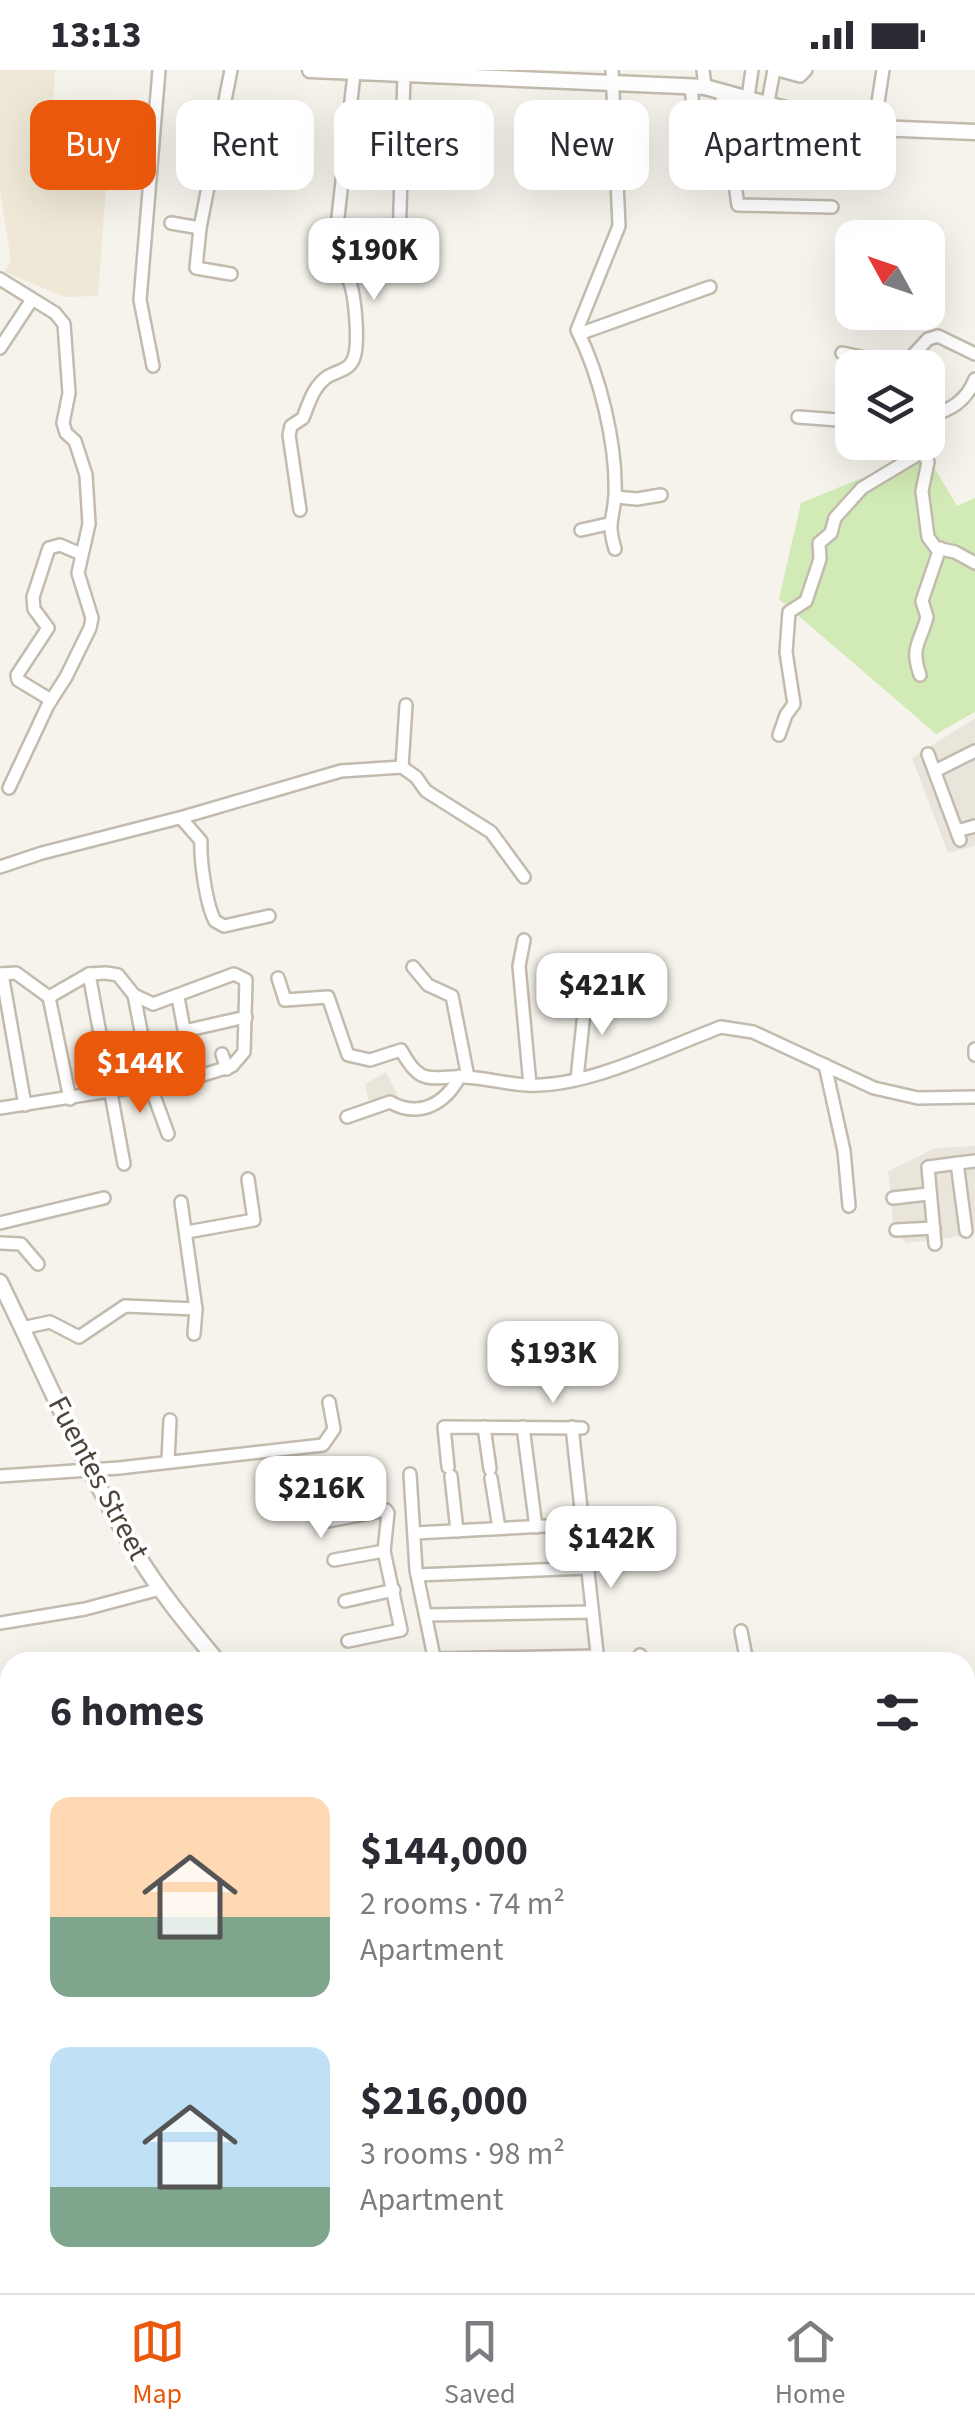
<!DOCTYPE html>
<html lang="en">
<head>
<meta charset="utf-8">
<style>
	:root { --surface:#fff; --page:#f7f7f7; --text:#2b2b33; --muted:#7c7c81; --line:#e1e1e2; --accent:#ea580c }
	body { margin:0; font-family:"Source Sans 3",sans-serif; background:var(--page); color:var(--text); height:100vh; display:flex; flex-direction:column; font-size:38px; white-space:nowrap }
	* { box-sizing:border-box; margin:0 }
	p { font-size:32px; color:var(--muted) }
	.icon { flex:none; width:55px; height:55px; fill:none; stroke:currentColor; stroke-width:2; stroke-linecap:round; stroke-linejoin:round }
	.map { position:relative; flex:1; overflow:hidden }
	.sheet { position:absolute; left:0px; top:1582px; width:975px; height:642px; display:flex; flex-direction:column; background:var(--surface); border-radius:30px 30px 0 0; box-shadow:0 10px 40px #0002 }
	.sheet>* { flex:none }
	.top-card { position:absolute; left:30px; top:30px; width:915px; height:90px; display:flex; gap:20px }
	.needle { width:65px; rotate:310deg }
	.fabs { position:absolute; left:835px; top:150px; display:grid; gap:20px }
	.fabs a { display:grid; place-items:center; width:110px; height:110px; border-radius:20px; background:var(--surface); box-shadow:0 10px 40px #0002; font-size:50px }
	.price { position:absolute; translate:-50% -85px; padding:0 22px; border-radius:20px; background:#fff; color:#222; font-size:32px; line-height:65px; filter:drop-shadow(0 2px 5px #0008) }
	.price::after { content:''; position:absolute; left:50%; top:60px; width:30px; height:22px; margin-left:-15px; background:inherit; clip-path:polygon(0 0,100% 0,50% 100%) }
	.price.selected { background:var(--accent); color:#fff }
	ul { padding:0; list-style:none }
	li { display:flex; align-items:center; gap:30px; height:250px; padding:0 50px }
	li span { display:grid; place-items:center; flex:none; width:280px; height:200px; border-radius:20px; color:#555 }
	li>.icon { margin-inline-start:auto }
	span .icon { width:120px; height:120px; fill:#fffc; stroke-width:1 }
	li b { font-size:42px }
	h2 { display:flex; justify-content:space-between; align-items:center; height:120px; padding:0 50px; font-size:42px }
	.pill { padding:0 35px; border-radius:20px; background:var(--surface); box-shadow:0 10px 40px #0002; font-size:35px; line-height:90px }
	.pill.selected { background:var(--accent); color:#fff }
	.status { display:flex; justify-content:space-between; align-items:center; height:70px; padding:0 50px; background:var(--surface); direction:ltr }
	.status svg { height:28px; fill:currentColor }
	.menu { display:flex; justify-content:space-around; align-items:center; height:140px; border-top:2px solid var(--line); background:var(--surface); font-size:28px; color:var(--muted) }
	.menu a { display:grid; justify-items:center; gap:5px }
	.menu .selected { color:var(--accent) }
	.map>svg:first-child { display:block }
	.residential { fill:#eae5da }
	.education { fill:#efe8d6 }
	.green { fill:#d2eab5 }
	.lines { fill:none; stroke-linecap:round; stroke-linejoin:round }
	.minor-casing { stroke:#c2bbae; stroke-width:16 }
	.tertiary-casing { stroke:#c2bbae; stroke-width:19 }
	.minor { stroke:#fff; stroke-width:11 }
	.tertiary { stroke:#fff; stroke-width:14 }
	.labels { text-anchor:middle; stroke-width:8; stroke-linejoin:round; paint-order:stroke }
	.street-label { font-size:30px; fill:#4b4439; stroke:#fff }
</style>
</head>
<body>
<div class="status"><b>13:13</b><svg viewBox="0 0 49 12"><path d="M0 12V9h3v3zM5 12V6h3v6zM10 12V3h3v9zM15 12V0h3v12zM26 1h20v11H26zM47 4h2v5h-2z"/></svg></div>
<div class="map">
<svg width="975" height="2223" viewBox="0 0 975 2223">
	<rect width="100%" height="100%" fill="#f6f3ec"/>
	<g class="residential">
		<polygon points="975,648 975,776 948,783 912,688"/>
		<polygon points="386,1002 398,1026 370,1036 365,1014"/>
		<polygon points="975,1076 975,1158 962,1166 907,1173 894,1162 888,1101 936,1078"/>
	</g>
	<polygon class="education" points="0,0 55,0 52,54 110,65 98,226 65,227 5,202 11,190 0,121"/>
	<polygon class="green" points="925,382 957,436 975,428 975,642 936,664 779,529 801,433"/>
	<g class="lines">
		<defs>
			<g id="minor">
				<path d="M 612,0 L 619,156 L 577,260 C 600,305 617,375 615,426 C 613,452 607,451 615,479"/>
				<polyline points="703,0 705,17"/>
				<polyline points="778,0 800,6 806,0"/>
				<polyline points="691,17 696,64"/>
				<polyline points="721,21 738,135 832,137"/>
				<polyline points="748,27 752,0"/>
				<polyline points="768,32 774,0"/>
				<polyline points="874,58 883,0"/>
				<polyline points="171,153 200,158"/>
				<polyline points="403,179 399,172 404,6"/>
				<polyline points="231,204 196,198 200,158 231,0"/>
				<polyline points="0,209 55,243 64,254 69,323 63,353 66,363 75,371 86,405 89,454 78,503 92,548 90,558 66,607 48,635 9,718"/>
				<polyline points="579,264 710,217"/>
				<polyline points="0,278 31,231"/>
				<polyline points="842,283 903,296 928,269 938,266 975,284"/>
				<polyline points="153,296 140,230 159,0"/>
				<polyline points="798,347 852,351"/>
				<path d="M 928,347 C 950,340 966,332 975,309"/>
				<polyline points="922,382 928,392 922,421 928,467 936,478 955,482 975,493"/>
				<polyline points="615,427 637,429 661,425"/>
				<path d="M 300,440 L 289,365 L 291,356 L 303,348 C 309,333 313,317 327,307 C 336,301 348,301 353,290 C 360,276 355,224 349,210 C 342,195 335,191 335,174 L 354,4"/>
				<polyline points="581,460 608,454"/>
				<path d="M 920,605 C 910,576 920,574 927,547 L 922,531 L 940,478"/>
				<polyline points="51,630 18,610 17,605 48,558 34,539 33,527 49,478 60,475 81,484"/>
				<polyline points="779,665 786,645 794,634 786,582 789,542 806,531 820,489 819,473 831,463 835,448 862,418 922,382 920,372"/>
				<polyline points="928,684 960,770"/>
				<polyline points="402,697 406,635"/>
				<polyline points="935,701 975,681"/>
				<path d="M 181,748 L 201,771 C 200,790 206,834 215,851 L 224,856 L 269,846"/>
				<polyline points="957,761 975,756"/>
				<polyline points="0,797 42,783 183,747 341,701 402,697 416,707 426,721 491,762 524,807"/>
				<polyline points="524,870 519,896 530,1015"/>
				<polyline points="413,897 428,915 452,926 468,1007"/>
				<polyline points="0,904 16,903 49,927 89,904 106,903 118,905 134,925 153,934 234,904 246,910 244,982 232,996 193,1008 0,1038"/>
				<polyline points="2,904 25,1035"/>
				<polyline points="89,904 124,1094"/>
				<path d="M 278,908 L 285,930 L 328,927 L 348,985 L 370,990 L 401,980 C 422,1019 431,1005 465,1007 C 486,1008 507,1014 527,1015 C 588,1018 664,978 721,957 L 753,962 L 874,1018 L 918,1028 L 975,1027"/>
				<polyline points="134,925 153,1023 168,1064"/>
				<polyline points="49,927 70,1029"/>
				<polyline points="178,927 193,1008"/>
				<polyline points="184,961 246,947"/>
				<polyline points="975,979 975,985"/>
				<polyline points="222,984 227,999"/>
				<polyline points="825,995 844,1081 849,1136"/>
				<polyline points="577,1009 586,924"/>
				<path d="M 347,1047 L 390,1032 C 420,1049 446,1033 460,1006"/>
				<polyline points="957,1093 966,1161"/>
				<polyline points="893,1128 928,1124"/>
				<polyline points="181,1132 196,1239 194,1264"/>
				<polyline points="0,1153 104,1128"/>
				<polyline points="896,1160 934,1158"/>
				<polyline points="187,1162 254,1150 248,1109"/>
				<polyline points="0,1173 21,1174 38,1194"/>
				<polyline points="935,1174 928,1097 975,1091"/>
				<polyline points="22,1258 50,1252 79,1267 125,1236 196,1239"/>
				<polyline points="484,1357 490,1399"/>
				<polyline points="523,1357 536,1457"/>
				<polyline points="572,1357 598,1592"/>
				<polyline points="168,1390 170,1350"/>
				<polyline points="448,1397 444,1357 582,1358"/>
				<polyline points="410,1404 416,1500 435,1592"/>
				<polyline points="0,1406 119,1398 323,1375 334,1359 329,1332"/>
				<polyline points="451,1406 457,1461"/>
				<polyline points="491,1408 499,1458"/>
				<polyline points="361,1415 367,1444"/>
				<polyline points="322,1416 328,1451 386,1440 388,1443 384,1481 401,1560 348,1571"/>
				<polyline points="415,1463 583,1454"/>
				<polyline points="334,1490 384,1481"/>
				<polyline points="417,1505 588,1498"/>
				<polyline points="345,1531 394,1520"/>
				<polyline points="427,1545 592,1542"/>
				<polyline points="0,1553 85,1539 160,1519"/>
				<polyline points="741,1561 747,1592"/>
				<polyline points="640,1585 641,1592"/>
				<polyline points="434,1589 597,1586"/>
				<polyline points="479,2215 482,2223"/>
				<polyline points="578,2215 580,2223"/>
				<polyline points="873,2215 874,2223"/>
				<polyline points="903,2215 904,2223"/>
			</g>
			<g id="tertiary">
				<polyline points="310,0 705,17 822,49 876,58 975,62"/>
				<path d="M 0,1212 C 44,1302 83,1395 135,1481 C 159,1521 189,1557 218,1592"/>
				<polyline points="965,1881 975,1873"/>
				<polyline points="414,2223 429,2215"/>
			</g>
		</defs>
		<use href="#minor" class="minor-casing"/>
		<use href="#tertiary" class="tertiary-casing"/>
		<use href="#minor" class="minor"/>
		<use href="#tertiary" class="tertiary"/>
	</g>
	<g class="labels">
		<g class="street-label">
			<text transform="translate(99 1408) rotate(62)" y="10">Fuentes Street</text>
		</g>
	</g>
</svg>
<div class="fabs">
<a><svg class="needle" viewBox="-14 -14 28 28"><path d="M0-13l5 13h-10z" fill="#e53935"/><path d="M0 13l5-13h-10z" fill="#7c7c81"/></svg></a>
<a><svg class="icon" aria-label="layers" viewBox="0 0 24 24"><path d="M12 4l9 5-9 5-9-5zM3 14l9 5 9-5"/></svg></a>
</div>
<b class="price" style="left:374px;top:233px">$190K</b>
<b class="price" style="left:602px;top:968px">$421K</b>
<b class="price selected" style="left:140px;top:1046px">$144K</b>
<b class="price" style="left:553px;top:1336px">$193K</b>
<b class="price" style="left:321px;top:1471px">$216K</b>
<b class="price" style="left:611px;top:1521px">$142K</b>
<div class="top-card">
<a class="pill selected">Buy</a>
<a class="pill">Rent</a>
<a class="pill">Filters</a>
<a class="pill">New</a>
<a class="pill">Apartment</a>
</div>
<section class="sheet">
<h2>6 homes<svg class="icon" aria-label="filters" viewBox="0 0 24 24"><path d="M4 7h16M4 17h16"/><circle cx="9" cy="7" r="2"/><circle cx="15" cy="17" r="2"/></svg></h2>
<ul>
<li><span style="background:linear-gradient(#ffd9b3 60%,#7fa58c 0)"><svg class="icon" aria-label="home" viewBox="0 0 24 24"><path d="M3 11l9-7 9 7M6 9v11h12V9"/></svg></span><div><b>$144,000</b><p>2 rooms · 74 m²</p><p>Apartment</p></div></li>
<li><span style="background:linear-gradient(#bfe0f5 70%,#7fa58c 0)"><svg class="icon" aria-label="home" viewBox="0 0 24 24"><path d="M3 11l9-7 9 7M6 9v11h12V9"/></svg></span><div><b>$216,000</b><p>3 rooms · 98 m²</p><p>Apartment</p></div></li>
</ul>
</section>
</div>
<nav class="menu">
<a class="selected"><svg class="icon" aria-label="map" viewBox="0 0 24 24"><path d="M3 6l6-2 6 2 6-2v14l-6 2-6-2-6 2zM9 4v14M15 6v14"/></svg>Map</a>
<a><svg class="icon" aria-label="saved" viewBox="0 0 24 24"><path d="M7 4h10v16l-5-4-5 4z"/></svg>Saved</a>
<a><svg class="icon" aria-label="home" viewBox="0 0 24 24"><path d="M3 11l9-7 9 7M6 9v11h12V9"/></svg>Home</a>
</nav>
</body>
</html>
